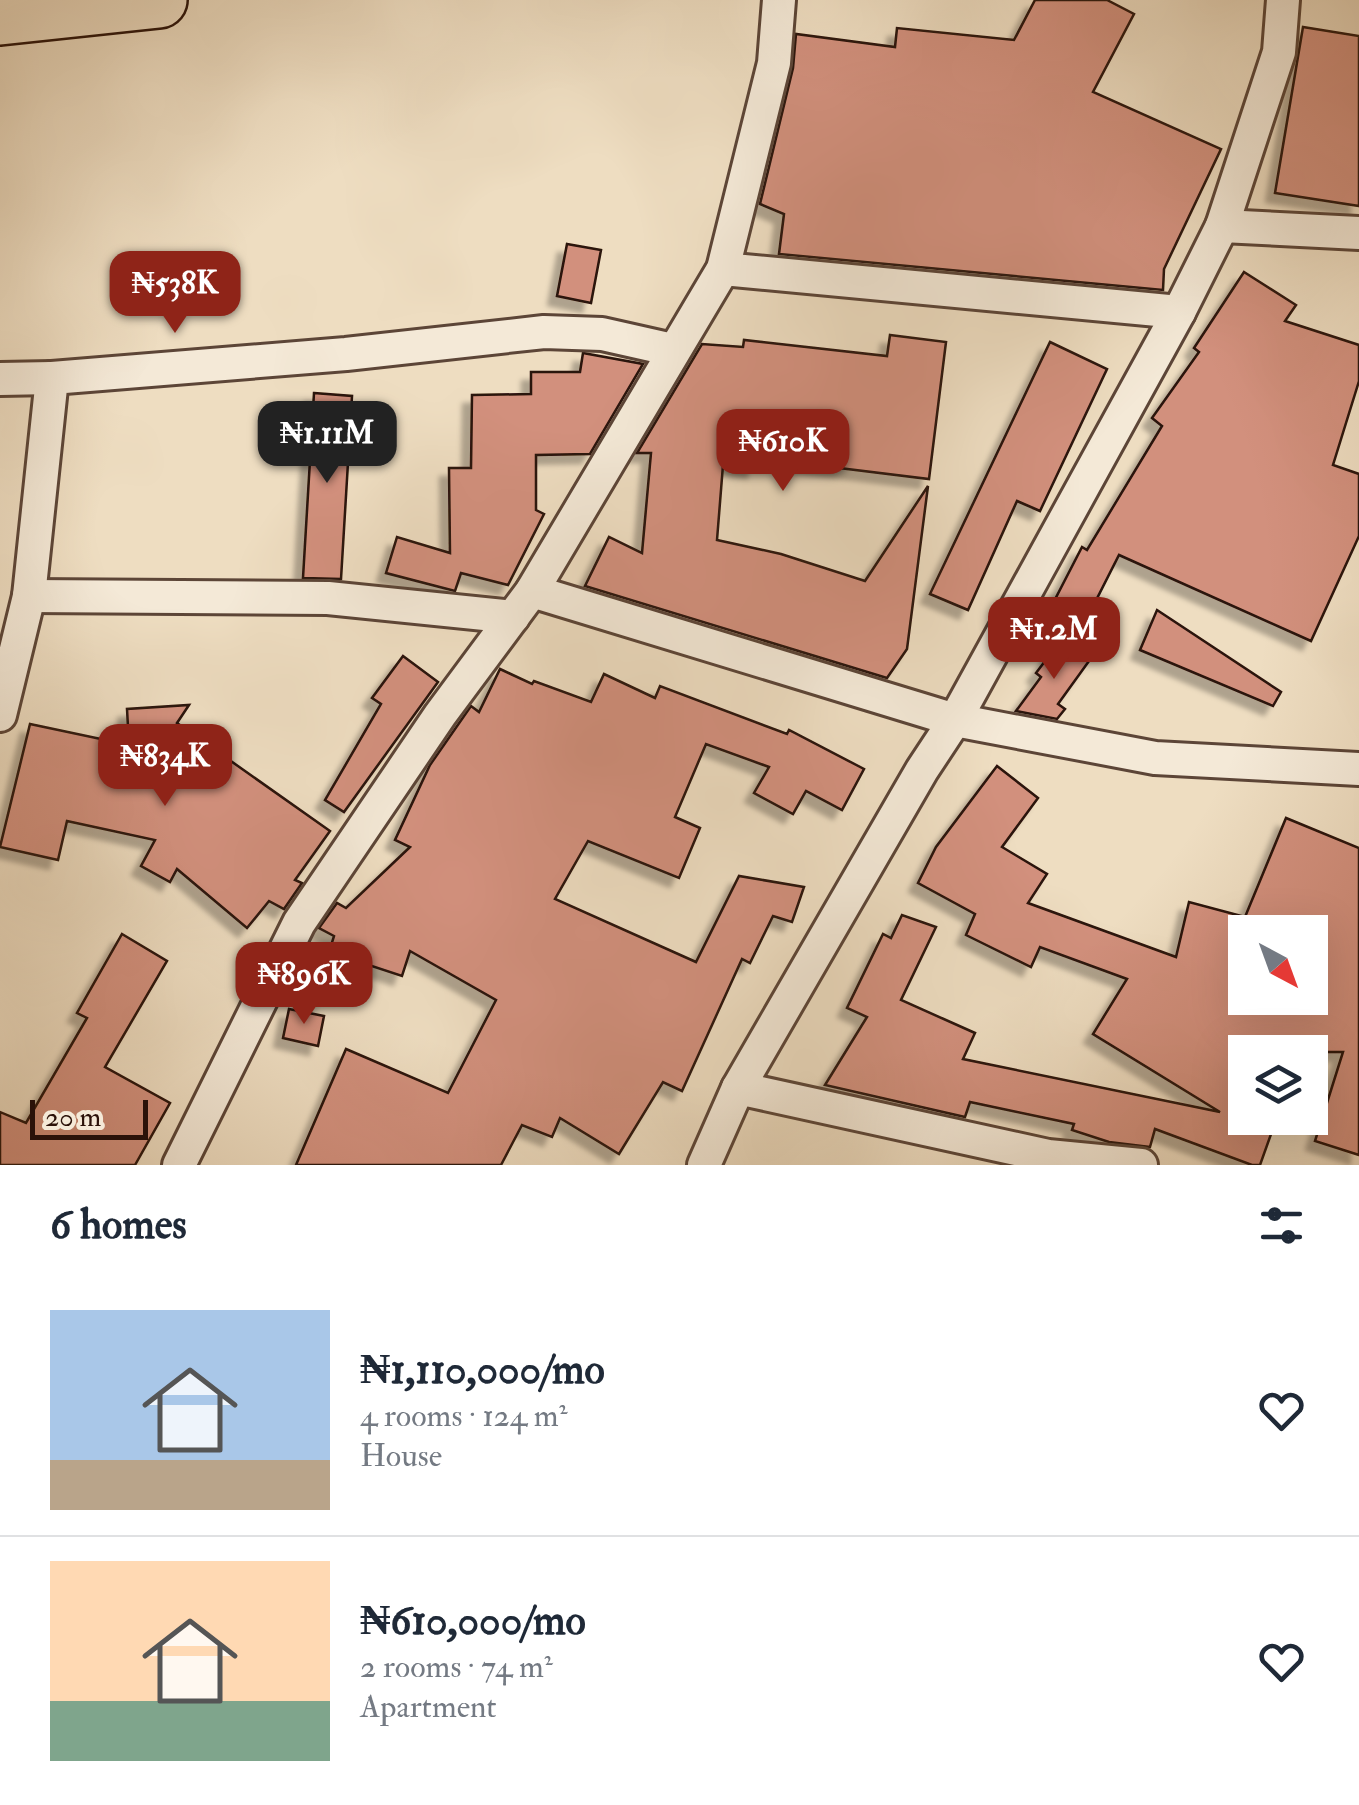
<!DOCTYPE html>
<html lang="en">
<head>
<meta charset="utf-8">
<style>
	:root { --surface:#fff; --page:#f2f2f3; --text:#1f2937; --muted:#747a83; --line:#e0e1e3; --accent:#8f2418 }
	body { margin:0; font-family:"IM FELL Double Pica",serif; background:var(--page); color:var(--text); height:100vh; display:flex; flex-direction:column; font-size:38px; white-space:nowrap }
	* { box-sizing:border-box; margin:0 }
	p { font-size:32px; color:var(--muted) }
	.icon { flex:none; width:55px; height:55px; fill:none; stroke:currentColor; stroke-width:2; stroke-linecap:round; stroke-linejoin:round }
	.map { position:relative; height:1165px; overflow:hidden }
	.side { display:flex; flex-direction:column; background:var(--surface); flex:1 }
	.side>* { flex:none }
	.needle { width:65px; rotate:139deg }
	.buttons { position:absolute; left:1228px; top:915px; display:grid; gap:20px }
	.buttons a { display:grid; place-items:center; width:100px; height:100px; border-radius:0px; background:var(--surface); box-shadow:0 10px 40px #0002; font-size:50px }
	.scale { position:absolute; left:30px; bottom:25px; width:118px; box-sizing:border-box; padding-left:10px; border:5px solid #2b1209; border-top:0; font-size:28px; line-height:35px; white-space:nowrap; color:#2b1209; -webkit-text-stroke:8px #f4e9d7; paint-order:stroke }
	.price { position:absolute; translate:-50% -85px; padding:0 22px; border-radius:20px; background:var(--accent); color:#fff; font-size:32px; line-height:65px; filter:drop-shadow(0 2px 5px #0008) }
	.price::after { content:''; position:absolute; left:50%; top:60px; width:30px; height:22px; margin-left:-15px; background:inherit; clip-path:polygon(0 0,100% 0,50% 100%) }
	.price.current { background:#222; color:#fff }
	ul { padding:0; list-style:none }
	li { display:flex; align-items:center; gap:30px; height:250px; padding:0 50px }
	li+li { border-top:2px solid var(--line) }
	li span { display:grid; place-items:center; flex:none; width:280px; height:200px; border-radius:0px; color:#555 }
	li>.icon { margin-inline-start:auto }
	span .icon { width:120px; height:120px; fill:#fffc; stroke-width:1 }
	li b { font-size:42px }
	h2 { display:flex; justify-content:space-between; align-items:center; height:120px; padding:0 50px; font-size:42px }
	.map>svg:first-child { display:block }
	.building { fill:#d2907d; stroke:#2b1209; stroke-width:2.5; fill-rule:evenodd; filter:url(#shadow) }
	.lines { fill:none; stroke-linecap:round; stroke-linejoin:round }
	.street-casing { stroke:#5c4537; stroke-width:38 }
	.highway-casing { stroke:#2b1209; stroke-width:60 }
	.street { stroke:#f4e9d7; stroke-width:32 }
	.highway { stroke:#eeddc1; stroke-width:55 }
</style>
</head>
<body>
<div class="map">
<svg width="1359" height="1165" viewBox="0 0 1359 1165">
	<defs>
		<filter id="shadow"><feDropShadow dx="-9" dy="9" stdDeviation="2.5" flood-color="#0004"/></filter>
	</defs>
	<rect width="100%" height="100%" fill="#eeddc1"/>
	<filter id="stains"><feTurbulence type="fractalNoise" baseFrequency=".002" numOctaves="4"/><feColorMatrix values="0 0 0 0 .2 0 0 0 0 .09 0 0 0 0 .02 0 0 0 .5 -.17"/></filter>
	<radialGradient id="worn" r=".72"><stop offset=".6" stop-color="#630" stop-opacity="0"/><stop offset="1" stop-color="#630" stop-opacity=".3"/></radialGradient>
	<g class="building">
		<polygon points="1035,0 1107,0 1134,14 1093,92 1221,149 1164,269 1163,290 779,254 784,214 760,204 793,68 796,34 895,47 897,28 1014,40"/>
		<polygon points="1303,27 1359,36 1359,206 1275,193"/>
		<polygon points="567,244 601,250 591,303 557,296"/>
		<polygon points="1244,272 1296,305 1285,321 1359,345 1359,381 1333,465 1359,474 1359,536 1311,641 1119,555 1081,630 1048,613 1082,547 1087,550 1162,426 1152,418 1199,352 1194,348"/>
		<polygon points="890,335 946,342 929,479 757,458 756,469 723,465 717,540 781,554 865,581 928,486 907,649 887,678 585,586 609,537 642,553 651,453 637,453 702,344 743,347 744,340 887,356"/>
		<polygon points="1050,342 1107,369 1040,511 1017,501 968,610 930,594"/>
		<polygon points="583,353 643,364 590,454 536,455 536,510 544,514 508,585 461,573 455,591 386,573 397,537 450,553 449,468 471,468 472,395 531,394 531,372 580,372"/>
		<polygon points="314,393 352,396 341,579 303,578"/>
		<polygon points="1157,610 1281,692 1273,706 1140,650"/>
		<polygon points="1061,640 1089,661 1058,704 1065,709 1057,719 1016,711 1041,677 1036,673"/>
		<polygon points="403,656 438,682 344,812 325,800 381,704 372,698"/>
		<polygon points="500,669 532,684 534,681 591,702 604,674 655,698 660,686 787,734 789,730 864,769 842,810 806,791 793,814 754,793 769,767 706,744 675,817 700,828 679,878 588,841 555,899 696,962 739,876 804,887 792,922 773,916 750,963 742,959 682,1091 663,1082 619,1154 560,1118 552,1137 522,1125 501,1165 296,1165 346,1049 448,1093 496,1000 410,951 402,976 329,952 334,936 319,928 337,903 346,908 410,847 395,840 430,765 471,706 479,712"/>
		<polygon points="189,705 177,723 330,831 295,880 302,883 284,909 269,901 247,928 177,869 170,882 141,866 155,840 67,821 58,860 0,847 30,724 129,745 127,709"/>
		<path d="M 997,766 L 1038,798 L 1002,847 L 1047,874 L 1028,903 L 1176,957 L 1189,902 L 1245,917 L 1286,818 L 1359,848 L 1359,1155 L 1315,1141 L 1343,1052 L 1245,1052 L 1245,1118 L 1275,1123 L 1260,1165 L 1252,1165 L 1155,1129 L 1150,1147 L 1109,1142 L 1072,1130 L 1074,1124 L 970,1102 L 965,1117 L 825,1085 L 867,1017 L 847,1008 L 883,934 L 891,938 L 902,915 L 936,927 L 901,1000 L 975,1033 L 963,1059 L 1220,1112 L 1093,1034 L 1127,979 L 1040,947 L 1031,967 L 966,935 L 975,914 L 918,883 L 936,847 ZM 1245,932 L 1310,932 L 1310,998 L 1245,998 Z"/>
		<polygon points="122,934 167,961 105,1067 170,1103 135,1165 0,1165 0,1112 26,1123 87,1018 77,1013"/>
		<polygon points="289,1009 324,1016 318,1046 283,1038"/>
	</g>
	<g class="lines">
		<defs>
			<g id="street">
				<polyline points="1222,226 1359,233"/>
				<polyline points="723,269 1179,312"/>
				<polyline points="0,379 52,378"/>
				<polyline points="532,591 955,720 1155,758 1359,769"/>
				<polyline points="29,596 328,598 513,617"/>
				<polyline points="0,715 29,596 52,378 346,354 544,332 602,334 673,350"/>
				<polyline points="738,1088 1048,1156 1141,1165"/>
				<polyline points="179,1165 299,923 440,715 532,591 723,269 774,63 779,0"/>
				<polyline points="704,1165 738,1088 922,770 955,720 1179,312 1222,226 1279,52 1283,0"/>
			</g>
			<polyline id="highway" points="0,17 159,0"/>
		</defs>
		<use href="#street" class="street-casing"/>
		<use href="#highway" class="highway-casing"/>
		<use href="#street" class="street"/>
		<use href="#highway" class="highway"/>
	</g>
	<rect width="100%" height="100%" filter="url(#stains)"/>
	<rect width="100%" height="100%" fill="url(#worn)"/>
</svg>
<div class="buttons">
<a><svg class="needle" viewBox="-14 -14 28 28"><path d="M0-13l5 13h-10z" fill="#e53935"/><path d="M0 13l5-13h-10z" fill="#747a83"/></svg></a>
<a><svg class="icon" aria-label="layers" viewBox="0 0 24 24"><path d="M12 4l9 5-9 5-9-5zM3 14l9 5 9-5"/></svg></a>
</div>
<div class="scale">20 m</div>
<b class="price" style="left:175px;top:336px">₦538K</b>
<b class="price current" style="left:327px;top:486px">₦1.11M</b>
<b class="price" style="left:783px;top:494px">₦610K</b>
<b class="price" style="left:1054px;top:682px">₦1.2M</b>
<b class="price" style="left:165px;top:809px">₦834K</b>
<b class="price" style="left:304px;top:1027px">₦896K</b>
</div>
<section class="side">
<h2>6 homes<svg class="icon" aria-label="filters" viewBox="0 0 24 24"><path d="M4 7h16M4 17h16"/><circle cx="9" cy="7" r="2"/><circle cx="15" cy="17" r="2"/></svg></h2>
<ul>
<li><span style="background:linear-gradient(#a9c7e8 75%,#b9a48a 0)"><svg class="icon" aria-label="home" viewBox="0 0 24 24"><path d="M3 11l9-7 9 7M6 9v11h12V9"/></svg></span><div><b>₦1,110,000/mo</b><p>4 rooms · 124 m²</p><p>House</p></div><svg class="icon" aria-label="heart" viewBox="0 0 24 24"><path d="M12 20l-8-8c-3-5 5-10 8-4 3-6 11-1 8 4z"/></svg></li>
<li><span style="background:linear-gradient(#ffd9b3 70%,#7fa58c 0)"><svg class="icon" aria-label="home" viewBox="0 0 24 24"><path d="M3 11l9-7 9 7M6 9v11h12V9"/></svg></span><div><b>₦610,000/mo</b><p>2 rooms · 74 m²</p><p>Apartment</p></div><svg class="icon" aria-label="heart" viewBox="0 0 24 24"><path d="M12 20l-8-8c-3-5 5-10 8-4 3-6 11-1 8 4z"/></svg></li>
</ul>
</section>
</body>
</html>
